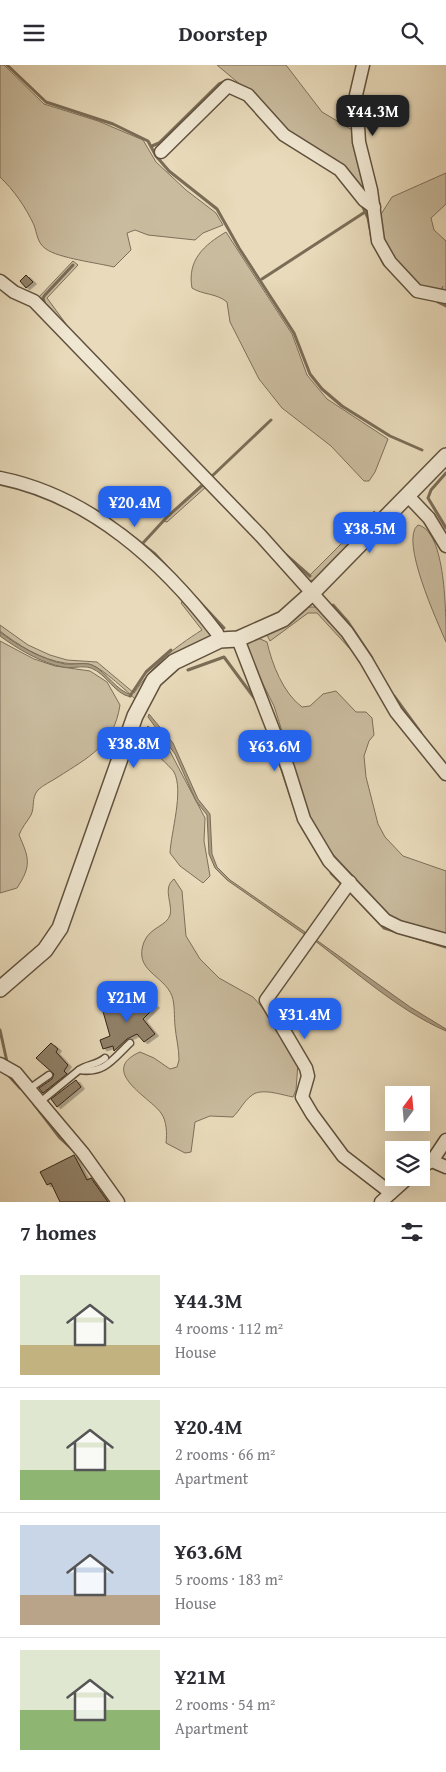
<!DOCTYPE html>
<html lang="en">
<head>
<meta charset="utf-8">
<style>
	:root { --surface:#fff; --page:#f2f2f3; --text:#2b2b33; --muted:#7c7c81; --line:#e1e1e2; --accent:#2563eb }
	body { margin:0; font-family:"Gentium Book Plus",serif; background:var(--page); color:var(--text); height:100vh; display:flex; flex-direction:column; font-size:19px; white-space:nowrap }
	* { box-sizing:border-box; margin:0 }
	p { font-size:16px; color:var(--muted) }
	.icon { flex:none; width:28px; height:28px; fill:none; stroke:currentColor; stroke-width:2; stroke-linecap:round; stroke-linejoin:round }
	.map { position:relative; height:1137px; overflow:hidden }
	.side { display:flex; flex-direction:column; background:var(--surface); flex:1 }
	.side>* { flex:none }
	.needle { width:32px; rotate:16deg }
	.controls { position:absolute; left:385px; top:1021px; display:grid; gap:10px }
	.controls a { display:grid; place-items:center; width:45px; height:45px; border-radius:0px; background:var(--surface); box-shadow:0 5px 20px #0002; font-size:25px }
	.price { position:absolute; translate:-50% -42px; padding:0 11px; border-radius:10px; background:var(--accent); color:#fff; font-size:16px; line-height:32px; filter:drop-shadow(0 1px 2px #0008) }
	.price::after { content:''; position:absolute; left:50%; top:30px; width:15px; height:11px; margin-left:-8px; background:inherit; clip-path:polygon(0 0,100% 0,50% 100%) }
	.price.active { background:#222; color:#fff }
	ul { padding:0; list-style:none }
	li { display:flex; align-items:center; gap:15px; height:125px; padding:0 20px }
	li+li { border-top:1px solid var(--line) }
	li span { display:grid; place-items:center; flex:none; width:140px; height:100px; border-radius:0px; color:#555 }
	li>.icon { margin-inline-start:auto }
	span .icon { width:60px; height:60px; fill:#fffc; stroke-width:1 }
	li b { font-size:21px }
	h2 { display:flex; justify-content:space-between; align-items:center; height:60px; padding:0 20px; font-size:21px }
	header { display:flex; justify-content:space-between; align-items:center; height:65px; padding:0 20px; background:var(--surface); font-size:22px; font-weight:700 }
	.map>svg:first-child { display:block }
	.green { fill:#c9bb9e; stroke:#7e6f5a }
	.water { fill:#aa9c82; stroke:#7a6c56 }
	.lines { fill:none; stroke-linecap:round; stroke-linejoin:round }
	.stream { stroke:#7a6c56; stroke-width:3 }
	.building { fill:#91826b; stroke:#332315; filter:url(#shadow) }
	.service-casing { stroke:#60513e; stroke-width:9 }
	.minor-casing { stroke:#60513e; stroke-width:15 }
	.tertiary-casing { stroke:#60513e; stroke-width:18 }
	.service { stroke:#f0e7d2; stroke-width:6 }
	.minor { stroke:#f0e7d2; stroke-width:12 }
	.tertiary { stroke:#f0e7d2; stroke-width:15 }
</style>
</head>
<body>
<header><svg class="icon" aria-label="menu" viewBox="0 0 24 24"><path d="M4 6h16M4 12h16M4 18h16"/></svg>Doorstep<svg class="icon" aria-label="search" viewBox="0 0 24 24"><circle cx="10" cy="10" r="6"/><path d="M15 15l6 6"/></svg></header>
<div class="map">
<svg width="446" height="1137" viewBox="0 0 446 1137">
	<defs>
		<filter id="shadow"><feDropShadow dx="3.5" dy="2" stdDeviation="0" flood-color="#0004"/></filter>
	</defs>
	<rect width="100%" height="100%" fill="#e8daba"/>
	<filter id="stains"><feTurbulence type="fractalNoise" baseFrequency=".004" numOctaves="4"/><feColorMatrix values="0 0 0 0 .2 0 0 0 0 .09 0 0 0 0 .02 0 0 0 .5 -.17"/></filter>
	<radialGradient id="worn" r=".72"><stop offset=".6" stop-color="#630" stop-opacity="0"/><stop offset="1" stop-color="#630" stop-opacity=".3"/></radialGradient>
	<g class="green">
		<path d="M 0,0 L 4,0 L 44,39 L 98,56 L 143,75 L 156,97 L 186,125 L 216,148 L 223,160 L 203,168 L 195,175 L 148,170 L 135,165 L 127,168 L 131,185 L 114,202 C 98,198 58,193 46,184 C 37,178 37,168 34,160 C 26,143 14,125 0,112 Z"/>
		<polygon points="217,0 286,0 322,47 354,66 371,132 297,78 248,26"/>
		<polygon points="446,108 446,139 431,153 434,165 446,176 446,230 440,229 443,221 439,228 419,223 388,189 378,154 392,132"/>
		<path d="M 226,167 L 292,269 L 307,310 L 327,334 L 388,374 L 375,407 L 369,416 L 364,416 L 331,381 L 282,343 L 259,314 L 230,257 L 227,237 C 216,228 203,230 192,223 C 187,195 204,180 226,167 Z"/>
		<polygon points="73,196 78,200 47,233 72,267 41,237 39,232"/>
		<polygon points="205,416 206,422 167,457 162,456"/>
		<polygon points="374,446 380,451 316,515 306,516 280,483 310,510"/>
		<path d="M 418,460 C 446,466 446,549 446,577 C 438,558 399,474 418,460 Z"/>
		<path d="M 186,532 L 211,561 L 212,574 L 136,635 C 129,628 103,604 92,600 C 84,597 74,600 65,598 C 42,595 18,580 0,566 L 0,560 L 28,580 L 50,590 L 67,595 L 97,597 L 134,628 C 154,599 172,584 202,565 L 181,538 Z"/>
		<polygon points="307,542 318,542 355,582 351,585 317,548 308,548 270,576 266,568"/>
		<path d="M 258,573 L 267,577 C 272,599 283,628 302,642 L 310,641 L 323,629 L 336,626 L 356,647 L 366,647 L 372,653 L 374,670 L 369,676 L 364,691 L 366,712 L 378,759 L 385,772 L 403,791 L 446,806 L 446,870 L 408,860 L 393,853 L 332,788 L 311,757 L 274,641 L 246,585 L 247,579 Z"/>
		<path d="M 0,576 L 34,594 L 55,601 L 90,606 L 107,617 L 120,640 C 114,680 89,692 58,712 C 52,716 43,720 38,725 C 31,733 35,742 31,750 C 27,757 22,762 19,770 C 29,793 32,800 17,823 L 0,828 Z"/>
		<path d="M 148,661 L 164,675 L 205,753 L 204,776 L 210,811 L 203,818 L 180,801 L 170,788 C 171,767 184,726 174,707 C 170,701 150,684 143,677 L 144,665 Z"/>
		<path d="M 174,814 L 182,826 L 186,871 L 200,894 L 219,913 L 253,932 L 261,941 L 298,998 L 296,1025 L 293,1032 C 282,1030 260,1022 251,1031 C 244,1036 240,1045 233,1052 L 210,1051 L 195,1057 L 191,1087 L 185,1088 L 166,1078 C 167,1069 167,1056 161,1048 C 151,1033 97,1006 140,987 L 154,993 L 170,1004 L 177,1002 L 179,995 C 179,983 176,973 175,961 C 174,951 175,940 172,931 C 164,910 133,906 144,877 C 150,862 167,861 170,850 C 173,839 162,823 174,814 Z"/>
	</g>
	<g class="water">
		<path d="M 0,567 C 18,581 43,595 65,599 C 74,600 85,597 92,600 C 107,607 116,626 132,630 L 131,632 C 114,629 107,609 91,603 C 82,600 72,604 63,602 C 41,598 18,584 0,571 Z"/>
		<polygon points="149,649 173,678 198,734 210,749 212,789 217,802 230,815 305,867 304,869 227,815 215,803 209,789 207,750 196,736 175,689 148,652"/>
		<path d="M 315,874 L 410,942 L 446,964 L 446,966 C 398,945 356,907 314,875 Z"/>
	</g>
	<g class="lines">
		<g class="stream">
			<polyline points="7,0 46,37 113,59 148,76 156,91 169,106 217,144 239,183 294,268 310,309 322,324 342,341 390,371 422,385"/>
			<polyline points="152,81 159,78 219,19 226,16"/>
			<polyline points="362,140 368,153 372,174"/>
			<polyline points="375,182 384,199"/>
			<polyline points="262,214 365,147"/>
			<polyline points="438,237 446,241"/>
			<polyline points="45,240 43,233 45,230 73,200"/>
			<polyline points="446,408 431,425 428,433 446,463"/>
			<polyline points="210,413 271,355"/>
			<polyline points="123,464 155,489 224,563"/>
			<polyline points="143,478 167,452 205,418"/>
			<polyline points="286,490 310,511"/>
			<polyline points="333,540 348,557 372,593"/>
			<polyline points="188,605 224,592 255,634"/>
			<polyline points="130,631 146,607 171,585"/>
			<polyline points="394,631 421,668"/>
			<polyline points="278,693 295,744"/>
			<polyline points="302,762 324,799"/>
			<polyline points="331,808 341,818"/>
			<polyline points="350,827 384,863 446,882"/>
			<polyline points="0,965 7,997"/>
			<polyline points="9,1011 20,1023"/>
			<polyline points="34,1039 60,1073 72,1084"/>
		</g>
	</g>
	<g class="building">
		<polygon points="26,210 33,217 26,223 20,216"/>
		<polygon points="145,930 156,941 143,954 155,969 144,977 137,969 127,974 114,986 113,981 103,984 100,975 110,971 102,943 118,939 119,942 139,937"/>
		<polygon points="51,978 58,984 56,987 68,1000 64,1006 67,1009 43,1028 39,1023 52,1014 54,1009 36,993"/>
		<polygon points="76,1015 81,1022 57,1042 51,1034"/>
		<polygon points="74,1090 87,1115 91,1113 108,1137 60,1137 51,1118 47,1120 40,1107"/>
	</g>
	<g class="lines">
		<defs>
			<g id="service">
				<path d="M 79,1005 C 88,999 97,1000 105,993"/>
				<polyline points="29,1024 49,1010"/>
				<path d="M 40,1037 L 79,1005 C 105,1009 113,994 130,978"/>
			</g>
			<g id="minor">
				<polyline points="363,0 356,30 359,77 371,125 378,176 390,197 417,226 446,232"/>
				<polyline points="161,87 228,21 248,30 284,70 340,105 364,135 374,142"/>
				<polyline points="0,216 14,227 34,236 261,471 347,567 366,595 396,647 446,709"/>
				<path d="M 0,413 C 90,431 163,497 217,568 L 220,575"/>
				<polyline points="407,430 429,453 446,481"/>
				<polyline points="238,574 288,703 304,754 329,796 385,855 399,862 446,875"/>
				<polyline points="350,817 266,935 306,1003 308,1011 302,1032 312,1049 343,1091 391,1128"/>
				<polyline points="0,999 16,1008 40,1037 83,1088 118,1137"/>
				<polyline points="432,1096 446,1075"/>
				<polyline points="421,1102 432,1096 446,1102"/>
				<polyline points="381,1137 409,1112"/>
			</g>
			<polyline id="tertiary" points="0,924 45,885 60,863 135,651 154,615 174,597 220,575 238,574 283,554 312,528 446,391"/>
		</defs>
		<use href="#service" class="service-casing"/>
		<use href="#minor" class="minor-casing"/>
		<use href="#tertiary" class="tertiary-casing"/>
		<use href="#service" class="service"/>
		<use href="#minor" class="minor"/>
		<use href="#tertiary" class="tertiary"/>
	</g>
	<rect width="100%" height="100%" filter="url(#stains)"/>
	<rect width="100%" height="100%" fill="url(#worn)"/>
</svg>
<div class="controls">
<a><svg class="needle" viewBox="-14 -14 28 28"><path d="M0-13l5 13h-10z" fill="#e53935"/><path d="M0 13l5-13h-10z" fill="#7c7c81"/></svg></a>
<a><svg class="icon" aria-label="layers" viewBox="0 0 24 24"><path d="M12 4l9 5-9 5-9-5zM3 14l9 5 9-5"/></svg></a>
</div>
<b class="price active" style="left:373px;top:72px">¥44.3M</b>
<b class="price" style="left:135px;top:463px">¥20.4M</b>
<b class="price" style="left:370px;top:489px">¥38.5M</b>
<b class="price" style="left:134px;top:704px">¥38.8M</b>
<b class="price" style="left:275px;top:707px">¥63.6M</b>
<b class="price" style="left:127px;top:958px">¥21M</b>
<b class="price" style="left:305px;top:975px">¥31.4M</b>
</div>
<section class="side">
<h2>7 homes<svg class="icon" aria-label="filters" viewBox="0 0 24 24"><path d="M4 7h16M4 17h16"/><circle cx="9" cy="7" r="2"/><circle cx="15" cy="17" r="2"/></svg></h2>
<ul>
<li><span style="background:linear-gradient(#dfe7d0 70%,#c2b280 0)"><svg class="icon" aria-label="home" viewBox="0 0 24 24"><path d="M3 11l9-7 9 7M6 9v11h12V9"/></svg></span><div><b>¥44.3M</b><p>4 rooms · 112 m²</p><p>House</p></div></li>
<li><span style="background:linear-gradient(#dfe7d0 70%,#8fb573 0)"><svg class="icon" aria-label="home" viewBox="0 0 24 24"><path d="M3 11l9-7 9 7M6 9v11h12V9"/></svg></span><div><b>¥20.4M</b><p>2 rooms · 66 m²</p><p>Apartment</p></div></li>
<li><span style="background:linear-gradient(#c9d6e8 70%,#b9a48a 0)"><svg class="icon" aria-label="home" viewBox="0 0 24 24"><path d="M3 11l9-7 9 7M6 9v11h12V9"/></svg></span><div><b>¥63.6M</b><p>5 rooms · 183 m²</p><p>House</p></div></li>
<li><span style="background:linear-gradient(#dfe7d0 60%,#8fb573 0)"><svg class="icon" aria-label="home" viewBox="0 0 24 24"><path d="M3 11l9-7 9 7M6 9v11h12V9"/></svg></span><div><b>¥21M</b><p>2 rooms · 54 m²</p><p>Apartment</p></div></li>
</ul>
</section>
</body>
</html>
